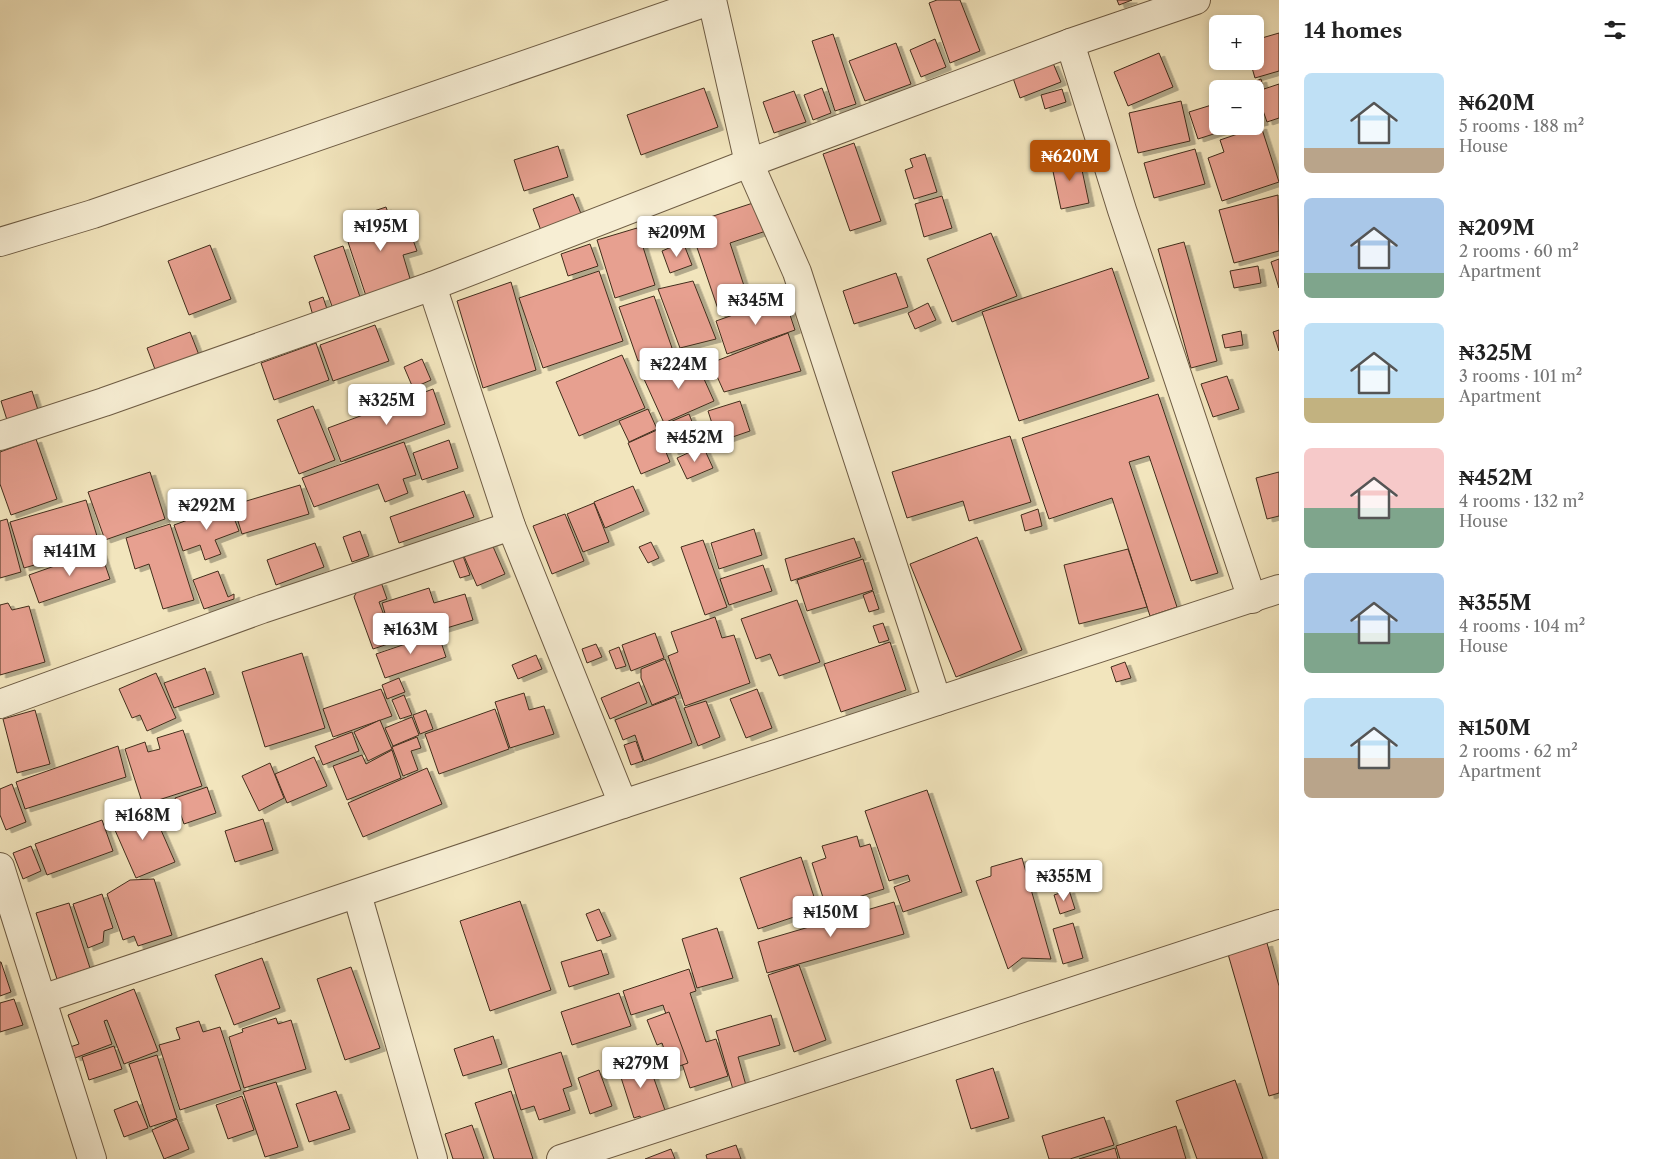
<!DOCTYPE html>
<html lang="en">
<head>
<meta charset="utf-8">
<style>
	:root { --surface:#fff; --page:#f2f2f2; --text:#222; --muted:#767676; --accent:#b45309 }
	body { margin:0; font-family:"Libre Caslon Text",serif; background:var(--page); color:var(--text); height:100vh; display:flex; flex-direction:column; font-size:19px; white-space:nowrap }
	* { box-sizing:border-box; margin:0 }
	p { font-size:16px; color:var(--muted) }
	.icon { flex:none; width:28px; height:28px; fill:none; stroke:currentColor; stroke-width:2; stroke-linecap:round; stroke-linejoin:round }
	.map { position:relative; flex:1; overflow:hidden }
	.details { display:flex; flex-direction:column; background:var(--surface); width:375px }
	.details>* { flex:none }
	.controls { position:absolute; left:1209px; top:15px; display:grid; gap:10px }
	.controls a { display:grid; place-items:center; width:55px; height:55px; border-radius:8px; background:var(--surface); box-shadow:0 2px 8px #0003; font-size:25px }
	.price { position:absolute; translate:-50% -42px; padding:0 11px; border-radius:5px; background:#fff; color:#222; font-size:16px; line-height:32px; filter:drop-shadow(0 1px 2px #0008) }
	.price::after { content:''; position:absolute; left:50%; top:30px; width:15px; height:11px; margin-left:-8px; background:inherit; clip-path:polygon(0 0,100% 0,50% 100%) }
	.price.current { background:var(--accent); color:#fff }
	ul { padding:0; list-style:none }
	li { display:flex; align-items:center; gap:15px; height:125px; padding:0 25px }
	li span { display:grid; place-items:center; flex:none; width:140px; height:100px; border-radius:8px; color:#555 }
	li>.icon { margin-inline-start:auto }
	span .icon { width:60px; height:60px; fill:#fffc; stroke-width:1 }
	li b { font-size:21px }
	h2 { display:flex; justify-content:space-between; align-items:center; height:60px; padding:0 25px; font-size:21px }
	main { display:flex; flex:1; min-height:0 }
	.map>svg:first-child { display:block }
	.building { fill:#e7a090; stroke:#422e1c; filter:url(#shadow) }
	.lines { fill:none; stroke-linecap:round; stroke-linejoin:round }
	.street-casing { stroke:#6e5c44; stroke-width:30 }
	.street { stroke:#f7eed4; stroke-width:28 }
</style>
</head>
<body>
<main>
<div class="map">
<svg width="1279" height="1159" viewBox="0 0 1279 1159">
	<defs>
		<filter id="shadow"><feDropShadow dx="5.5" dy="3" stdDeviation="0" flood-color="#0004"/></filter>
	</defs>
	<rect width="100%" height="100%" fill="#f2e5bd"/>
	<filter id="stains"><feTurbulence type="fractalNoise" baseFrequency=".004" numOctaves="4"/><feColorMatrix values="0 0 0 0 .2 0 0 0 0 .09 0 0 0 0 .02 0 0 0 .5 -.17"/></filter>
	<radialGradient id="worn" r=".72"><stop offset=".6" stop-color="#630" stop-opacity="0"/><stop offset="1" stop-color="#630" stop-opacity=".3"/></radialGradient>
	<g class="building">
		<polygon points="937,0 960,0 980,51 950,63 929,3"/>
		<polygon points="1117,0 1132,0 1119,5"/>
		<polygon points="1279,33 1279,71 1255,78 1250,61 1255,61 1255,40"/>
		<polygon points="833,34 856,104 835,111 812,41"/>
		<polygon points="935,39 946,67 921,77 910,50"/>
		<polygon points="896,43 911,84 865,101 849,61"/>
		<polygon points="1159,53 1173,87 1128,106 1114,72"/>
		<polygon points="1053,63 1061,82 1020,98 1013,78"/>
		<polygon points="1261,79 1264,89 1279,84 1279,118 1267,122 1253,82"/>
		<polygon points="1249,82 1251,89 1237,89 1237,86"/>
		<polygon points="704,88 718,127 641,155 627,115"/>
		<polygon points="822,88 831,113 813,120 804,95"/>
		<polygon points="1062,89 1066,102 1045,109 1041,95"/>
		<polygon points="794,91 806,122 774,133 763,102"/>
		<polygon points="1255,100 1263,122 1255,124"/>
		<polygon points="1181,101 1190,141 1138,153 1129,113"/>
		<polygon points="1218,103 1218,126 1228,126 1229,129 1198,139 1189,112"/>
		<polygon points="1261,126 1279,182 1222,201 1208,158 1224,152 1220,140"/>
		<polygon points="854,143 881,221 850,231 823,154"/>
		<polygon points="558,146 568,177 524,191 514,160"/>
		<polygon points="1195,149 1205,184 1154,198 1144,163"/>
		<polygon points="925,154 937,192 914,199 905,170 913,167 910,159"/>
		<polygon points="1079,156 1089,203 1061,209 1051,162"/>
		<polygon points="573,194 584,221 543,236 533,209"/>
		<polygon points="1278,195 1279,251 1234,263 1219,210"/>
		<polygon points="942,196 952,228 924,237 915,204"/>
		<polygon points="756,202 766,231 730,243 750,304 720,315 689,224"/>
		<polygon points="386,207 394,230 408,226 417,251 403,255 411,282 366,296 348,242 363,237 356,217"/>
		<polygon points="637,228 655,285 615,298 597,240"/>
		<polygon points="991,233 1017,296 952,322 927,259"/>
		<polygon points="683,242 692,265 670,273 662,251"/>
		<polygon points="1184,242 1217,361 1191,368 1158,249"/>
		<polygon points="590,244 598,266 568,276 561,254"/>
		<polygon points="210,245 231,299 189,315 168,261"/>
		<polygon points="343,246 361,300 333,309 314,256"/>
		<polygon points="1279,259 1279,288 1271,262"/>
		<polygon points="1258,266 1261,283 1234,288 1230,271"/>
		<polygon points="1112,268 1149,378 1019,421 982,312"/>
		<polygon points="599,271 623,341 543,368 519,298"/>
		<polygon points="896,273 908,307 854,324 843,291"/>
		<polygon points="693,281 716,339 680,348 658,289"/>
		<polygon points="511,282 536,370 483,388 457,301"/>
		<polygon points="654,296 672,348 638,361 619,307"/>
		<polygon points="323,297 329,315 314,319 309,302"/>
		<polygon points="784,297 795,330 727,354 716,321"/>
		<polygon points="928,303 936,320 915,329 908,313"/>
		<polygon points="375,325 389,361 333,381 320,345"/>
		<polygon points="1279,330 1279,351 1273,332"/>
		<polygon points="1241,331 1243,345 1225,348 1222,335"/>
		<polygon points="190,332 199,355 156,372 147,348"/>
		<polygon points="788,333 801,371 724,392 711,363"/>
		<polygon points="316,343 329,380 274,400 261,363"/>
		<polygon points="622,355 645,408 579,436 556,382"/>
		<polygon points="694,357 714,401 664,423 644,379"/>
		<polygon points="422,359 431,380 413,388 404,367"/>
		<polygon points="1227,376 1239,409 1213,417 1201,384"/>
		<polygon points="433,389 445,424 341,462 328,428"/>
		<polygon points="32,391 38,410 7,420 1,401"/>
		<polygon points="1158,394 1218,573 1191,581 1149,456 1129,462 1177,607 1150,616 1112,498 1049,519 1022,438"/>
		<polygon points="740,401 750,431 718,442 708,411"/>
		<polygon points="313,406 335,460 299,474 277,420"/>
		<polygon points="648,409 657,429 629,442 619,421"/>
		<polygon points="689,414 700,442 673,452 663,425"/>
		<polygon points="657,430 670,462 641,474 628,443"/>
		<polygon points="1010,436 1031,502 969,521 963,501 907,518 892,472"/>
		<polygon points="36,439 57,499 11,515 0,484 0,452"/>
		<polygon points="449,440 458,468 422,480 413,453"/>
		<polygon points="404,442 416,475 403,479 408,493 385,502 378,484 314,507 302,478"/>
		<polygon points="703,446 713,468 687,479 677,458"/>
		<polygon points="150,472 165,519 105,540 88,492"/>
		<polygon points="1279,472 1279,516 1267,519 1256,478"/>
		<polygon points="300,485 309,514 242,534 233,505"/>
		<polygon points="633,486 644,511 605,528 594,502"/>
		<polygon points="464,491 474,517 399,543 390,517"/>
		<polygon points="86,500 100,546 24,568 10,522"/>
		<polygon points="594,503 609,542 583,552 567,514"/>
		<polygon points="229,505 239,531 215,540 221,554 205,560 200,545 183,551 174,525"/>
		<polygon points="1038,509 1042,526 1025,531 1021,515"/>
		<polygon points="565,514 584,561 552,574 533,526"/>
		<polygon points="7,519 21,572 0,578 0,521"/>
		<polygon points="170,524 194,600 163,609 149,564 135,569 126,538"/>
		<polygon points="754,529 762,555 719,569 711,543"/>
		<polygon points="360,531 369,556 352,562 343,537"/>
		<polygon points="977,537 1022,650 956,677 910,564"/>
		<polygon points="854,538 861,557 791,581 785,559"/>
		<polygon points="703,540 727,607 705,615 681,547"/>
		<polygon points="491,542 505,574 477,586 463,554"/>
		<polygon points="651,542 659,558 648,563 639,547"/>
		<polygon points="315,543 324,567 276,585 267,560"/>
		<polygon points="1128,549 1147,607 1079,624 1064,565"/>
		<polygon points="100,550 110,579 39,603 29,575"/>
		<polygon points="463,556 470,575 460,578 453,560"/>
		<polygon points="863,559 873,590 807,611 797,580"/>
		<polygon points="763,565 772,591 729,605 720,579"/>
		<polygon points="218,571 228,597 234,594 234,599 204,609 193,580"/>
		<polygon points="381,582 387,599 379,602 394,642 373,649 354,597 357,591"/>
		<polygon points="429,588 434,603 465,594 473,620 394,644 382,603"/>
		<polygon points="873,591 879,609 869,612 863,595"/>
		<polygon points="797,600 820,662 779,676 770,654 756,659 741,619"/>
		<polygon points="8,603 12,610 29,606 45,662 0,675 0,605"/>
		<polygon points="715,617 722,638 734,635 750,683 685,706 668,656 678,652 671,632"/>
		<polygon points="883,623 889,640 879,643 873,626"/>
		<polygon points="438,633 446,657 385,678 376,654"/>
		<polygon points="655,633 664,658 631,671 622,645"/>
		<polygon points="890,642 906,690 841,712 824,664"/>
		<polygon points="596,644 602,657 587,663 582,649"/>
		<polygon points="619,647 626,666 616,669 609,651"/>
		<polygon points="302,653 325,728 265,747 242,672"/>
		<polygon points="536,655 542,669 518,679 512,665"/>
		<polygon points="665,659 679,694 652,705 641,678 641,669"/>
		<polygon points="1125,662 1131,678 1116,682 1111,667"/>
		<polygon points="205,668 214,694 174,708 164,683"/>
		<polygon points="156,673 176,718 147,731 140,715 132,718 119,689"/>
		<polygon points="399,678 405,692 387,699 382,685"/>
		<polygon points="639,682 647,703 610,719 601,698"/>
		<polygon points="381,689 392,716 333,737 323,709"/>
		<polygon points="757,689 772,728 746,738 730,699"/>
		<polygon points="524,693 529,710 544,706 554,734 510,748 495,702"/>
		<polygon points="404,695 412,715 400,719 392,700"/>
		<polygon points="675,697 692,743 644,761 635,735 623,740 615,720"/>
		<polygon points="706,701 720,737 698,746 684,708"/>
		<polygon points="495,709 509,749 439,774 425,734"/>
		<polygon points="35,710 50,764 17,773 3,719"/>
		<polygon points="426,710 433,729 420,734 413,715"/>
		<polygon points="412,717 419,735 393,746 385,728"/>
		<polygon points="380,720 392,749 368,761 354,732"/>
		<polygon points="183,730 202,786 143,805 125,749 145,742 148,752 160,749 157,738"/>
		<polygon points="352,732 359,751 323,765 315,746"/>
		<polygon points="417,737 421,748 411,751 418,770 403,776 392,747"/>
		<polygon points="636,741 643,761 631,765 624,745"/>
		<polygon points="118,746 126,777 25,809 16,782"/>
		<polygon points="392,750 401,778 347,800 333,766 362,755 366,764"/>
		<polygon points="314,757 327,786 287,803 275,774"/>
		<polygon points="270,763 284,798 259,811 242,776"/>
		<polygon points="427,768 442,804 363,837 348,803"/>
		<polygon points="12,784 26,822 6,830 0,815 0,789"/>
		<polygon points="207,787 216,813 184,824 175,798"/>
		<polygon points="927,790 962,892 903,912 894,887 910,881 908,875 889,881 865,811"/>
		<polygon points="150,805 175,862 136,878 111,821"/>
		<polygon points="263,819 273,850 235,862 225,831"/>
		<polygon points="102,820 113,851 47,875 35,844"/>
		<polygon points="857,836 860,847 870,844 884,889 826,907 812,863 826,858 822,846"/>
		<polygon points="31,846 41,871 23,879 13,853"/>
		<polygon points="801,857 818,909 758,929 740,878"/>
		<polygon points="1022,858 1051,959 1022,958 1008,969 976,881 991,876 991,867"/>
		<polygon points="154,879 172,935 138,946 134,936 123,940 107,894 130,880"/>
		<polygon points="1069,890 1075,909 1060,914 1054,895"/>
		<polygon points="102,894 113,928 104,931 103,942 88,948 73,904"/>
		<polygon points="520,901 551,990 490,1011 460,921"/>
		<polygon points="894,902 904,934 767,973 758,942"/>
		<polygon points="69,903 90,968 57,979 36,913"/>
		<polygon points="599,909 611,936 597,941 586,914"/>
		<polygon points="1073,923 1083,958 1063,964 1053,929"/>
		<polygon points="717,928 733,978 697,988 682,939"/>
		<polygon points="1267,943 1279,986 1279,1093 1269,1096 1228,954"/>
		<polygon points="601,950 609,974 569,987 561,962"/>
		<polygon points="262,958 280,1008 234,1025 215,975"/>
		<polygon points="0,962 1,962 11,992 0,996"/>
		<polygon points="799,965 826,1040 794,1052 768,975"/>
		<polygon points="351,967 380,1048 345,1060 317,979"/>
		<polygon points="689,969 696,991 690,993 706,1042 716,1039 728,1076 690,1088 663,1005 631,1015 623,991"/>
		<polygon points="134,989 158,1051 124,1064 107,1020 104,1021 112,1044 75,1058 70,1047 79,1044 68,1015"/>
		<polygon points="619,993 631,1026 572,1045 561,1012"/>
		<polygon points="14,999 23,1025 0,1032 0,1003"/>
		<polygon points="669,1012 688,1063 671,1069 662,1043 657,1045 647,1020"/>
		<polygon points="771,1015 780,1045 738,1057 747,1089 734,1093 716,1031"/>
		<polygon points="276,1018 278,1024 291,1020 306,1069 244,1088 229,1037 243,1032 242,1029"/>
		<polygon points="199,1021 203,1032 220,1027 241,1090 180,1110 159,1045 180,1039 176,1028"/>
		<polygon points="493,1036 502,1064 463,1076 454,1049"/>
		<polygon points="114,1046 122,1069 89,1080 82,1057"/>
		<polygon points="561,1052 572,1086 563,1089 570,1110 539,1120 534,1106 521,1110 508,1069"/>
		<polygon points="645,1053 667,1116 643,1124 640,1116 634,1118 616,1062"/>
		<polygon points="157,1055 177,1118 150,1127 129,1064"/>
		<polygon points="993,1068 1009,1118 971,1129 956,1080"/>
		<polygon points="599,1070 612,1106 590,1114 578,1078"/>
		<polygon points="1235,1080 1263,1159 1197,1159 1176,1101"/>
		<polygon points="276,1082 298,1147 265,1157 243,1092"/>
		<polygon points="336,1091 350,1129 309,1142 296,1104"/>
		<polygon points="511,1091 533,1159 494,1159 475,1103"/>
		<polygon points="242,1096 254,1130 228,1139 216,1105"/>
		<polygon points="137,1101 148,1128 124,1137 114,1110"/>
		<polygon points="1104,1117 1114,1145 1070,1159 1049,1159 1042,1136"/>
		<polygon points="177,1119 189,1149 164,1159 152,1130"/>
		<polygon points="472,1125 484,1159 453,1159 445,1134"/>
		<polygon points="1176,1126 1186,1159 1120,1159 1116,1146"/>
		<polygon points="736,1145 741,1159 707,1159 706,1155"/>
		<polygon points="1115,1148 1118,1159 1079,1159"/>
		<polygon points="671,1149 675,1159 645,1159"/>
	</g>
	<g class="lines">
		<defs>
			<g id="street">
				<polyline points="712,0 749,163 797,272 937,701"/>
				<polyline points="1070,43 1122,210 1252,599"/>
				<polyline points="0,242 93,214 712,0"/>
				<polyline points="432,286 511,526 623,804"/>
				<polyline points="0,436 104,402 432,286 749,163 1070,43 1196,0"/>
				<polyline points="0,704 262,609 511,526"/>
				<polyline points="0,867 92,1159"/>
				<polyline points="357,894 433,1159"/>
				<polyline points="42,999 623,804 1279,589"/>
				<polyline points="561,1159 1279,924"/>
			</g>
		</defs>
		<use href="#street" class="street-casing"/>
		<use href="#street" class="street"/>
	</g>
	<rect width="100%" height="100%" filter="url(#stains)"/>
	<rect width="100%" height="100%" fill="url(#worn)"/>
</svg>
<div class="controls">
<a>+</a>
<a>−</a>
</div>
<b class="price current" style="left:1070px;top:182px">₦620M</b>
<b class="price" style="left:381px;top:252px">₦195M</b>
<b class="price" style="left:677px;top:258px">₦209M</b>
<b class="price" style="left:756px;top:326px">₦345M</b>
<b class="price" style="left:679px;top:390px">₦224M</b>
<b class="price" style="left:387px;top:426px">₦325M</b>
<b class="price" style="left:695px;top:463px">₦452M</b>
<b class="price" style="left:207px;top:531px">₦292M</b>
<b class="price" style="left:70px;top:577px">₦141M</b>
<b class="price" style="left:411px;top:655px">₦163M</b>
<b class="price" style="left:143px;top:841px">₦168M</b>
<b class="price" style="left:1064px;top:902px">₦355M</b>
<b class="price" style="left:831px;top:938px">₦150M</b>
<b class="price" style="left:641px;top:1089px">₦279M</b>
</div>
<section class="details">
<h2>14 homes<svg class="icon" aria-label="filters" viewBox="0 0 24 24"><path d="M4 7h16M4 17h16"/><circle cx="9" cy="7" r="2"/><circle cx="15" cy="17" r="2"/></svg></h2>
<ul>
<li><span style="background:linear-gradient(#bfe0f5 75%,#b9a48a 0)"><svg class="icon" aria-label="home" viewBox="0 0 24 24"><path d="M3 11l9-7 9 7M6 9v11h12V9"/></svg></span><div><b>₦620M</b><p>5 rooms · 188 m²</p><p>House</p></div></li>
<li><span style="background:linear-gradient(#a9c7e8 75%,#7fa58c 0)"><svg class="icon" aria-label="home" viewBox="0 0 24 24"><path d="M3 11l9-7 9 7M6 9v11h12V9"/></svg></span><div><b>₦209M</b><p>2 rooms · 60 m²</p><p>Apartment</p></div></li>
<li><span style="background:linear-gradient(#bfe0f5 75%,#c2b280 0)"><svg class="icon" aria-label="home" viewBox="0 0 24 24"><path d="M3 11l9-7 9 7M6 9v11h12V9"/></svg></span><div><b>₦325M</b><p>3 rooms · 101 m²</p><p>Apartment</p></div></li>
<li><span style="background:linear-gradient(#f6c9c9 60%,#7fa58c 0)"><svg class="icon" aria-label="home" viewBox="0 0 24 24"><path d="M3 11l9-7 9 7M6 9v11h12V9"/></svg></span><div><b>₦452M</b><p>4 rooms · 132 m²</p><p>House</p></div></li>
<li><span style="background:linear-gradient(#a9c7e8 60%,#7fa58c 0)"><svg class="icon" aria-label="home" viewBox="0 0 24 24"><path d="M3 11l9-7 9 7M6 9v11h12V9"/></svg></span><div><b>₦355M</b><p>4 rooms · 104 m²</p><p>House</p></div></li>
<li><span style="background:linear-gradient(#bfe0f5 60%,#b9a48a 0)"><svg class="icon" aria-label="home" viewBox="0 0 24 24"><path d="M3 11l9-7 9 7M6 9v11h12V9"/></svg></span><div><b>₦150M</b><p>2 rooms · 62 m²</p><p>Apartment</p></div></li>
</ul>
</section>
</main>
</body>
</html>
